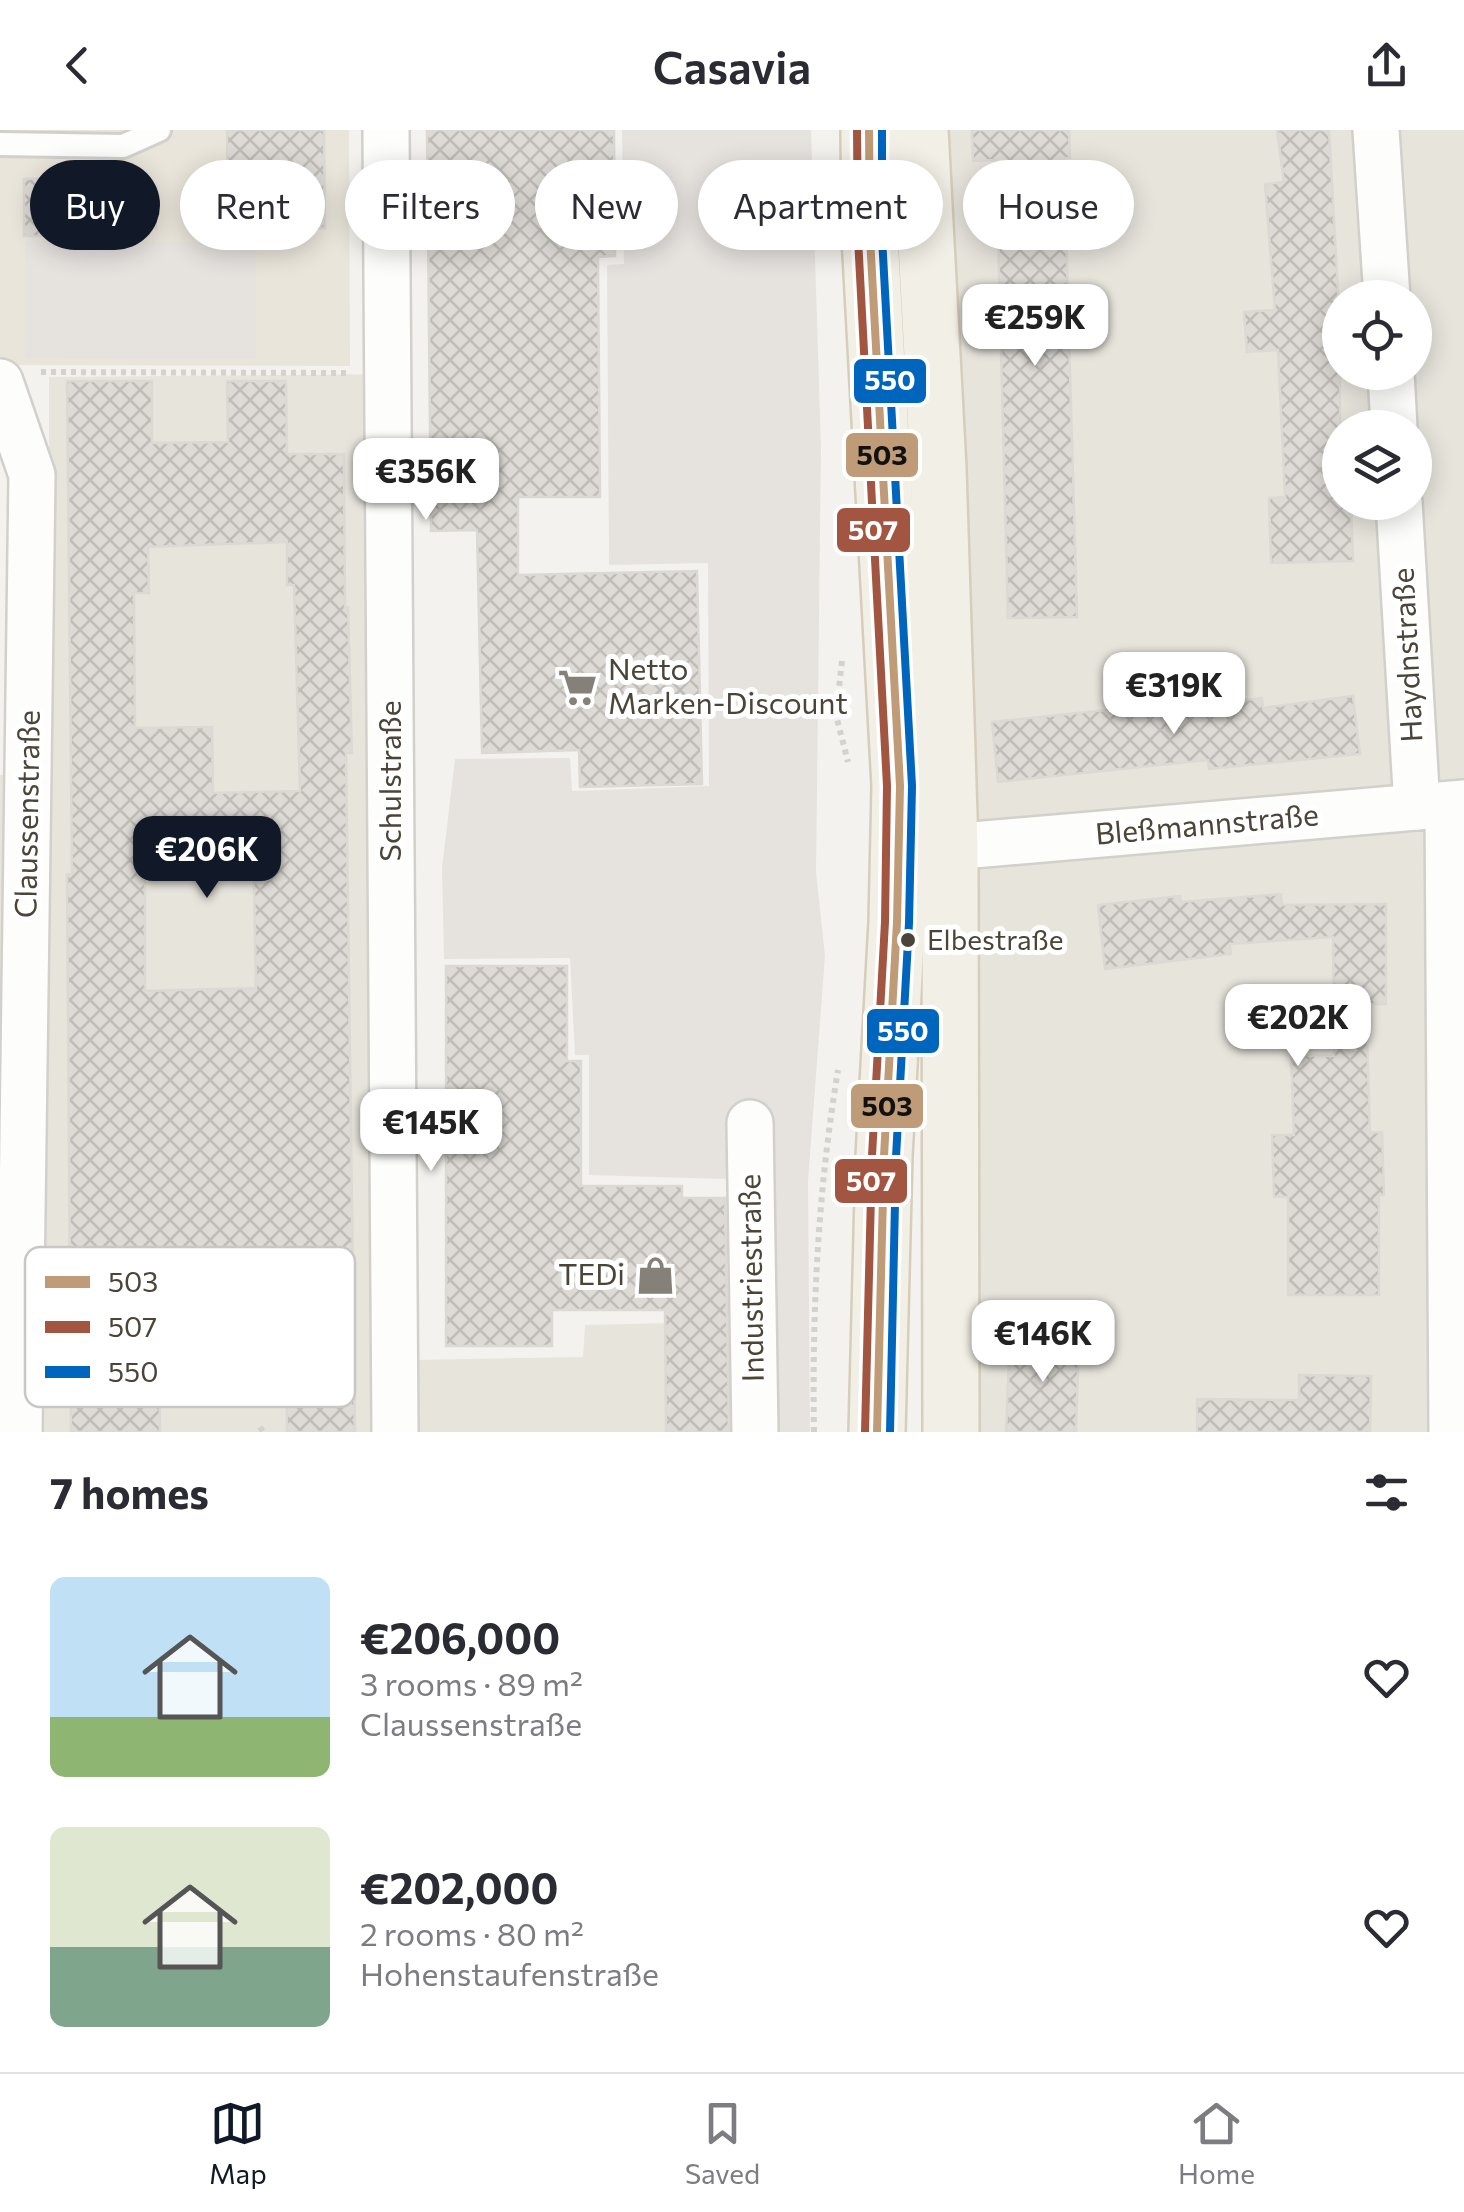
<!DOCTYPE html>
<html lang="en">
<head>
<meta charset="utf-8">
<style>
	:root { --surface:#fff; --page:#f7f7f7; --text:#2b2b33; --muted:#7c7c81; --line:#e1e1e2; --accent:#111827 }
	body { margin:0; font-family:Commissioner,sans-serif; background:var(--page); color:var(--text); height:100vh; display:flex; flex-direction:column; font-size:38px; white-space:nowrap }
	* { box-sizing:border-box; margin:0 }
	p { font-size:32px; color:var(--muted) }
	.icon { flex:none; width:55px; height:55px; fill:none; stroke:currentColor; stroke-width:2; stroke-linecap:round; stroke-linejoin:round }
	.map { position:relative; height:1302px; overflow:hidden }
	.panel { display:flex; flex-direction:column; background:var(--surface); flex:1 }
	.panel>* { flex:none }
	.top-card { position:absolute; left:30px; top:30px; width:1405px; height:90px; display:flex; gap:20px }
	.tools { position:absolute; left:1322px; top:150px; display:grid; gap:20px }
	.tools a { display:grid; place-items:center; width:110px; height:110px; border-radius:50%; background:var(--surface); box-shadow:0 5px 25px #0003; font-size:50px }
	.price { position:absolute; translate:-50% -85px; padding:0 22px; border-radius:20px; background:#fff; color:#222; font-size:32px; line-height:65px; filter:drop-shadow(0 2px 5px #0008) }
	.price::after { content:''; position:absolute; left:50%; top:60px; width:30px; height:22px; margin-left:-15px; background:inherit; clip-path:polygon(0 0,100% 0,50% 100%) }
	.price.on { background:var(--accent); color:#fff }
	ul { padding:0; list-style:none }
	li { display:flex; align-items:center; gap:30px; height:250px; padding:0 50px }
	li span { display:grid; place-items:center; flex:none; width:280px; height:200px; border-radius:15px; color:#555 }
	li>.icon { margin-inline-start:auto }
	span .icon { width:120px; height:120px; fill:#fffc; stroke-width:1 }
	li b { font-size:42px }
	h2 { display:flex; justify-content:space-between; align-items:center; height:120px; padding:0 50px; font-size:42px }
	.chip { padding:0 35px; border-radius:45px; background:var(--surface); box-shadow:0 5px 25px #0003; font-size:35px; line-height:90px }
	.chip.on { background:var(--accent); color:#fff }
	header { display:flex; justify-content:space-between; align-items:center; height:130px; padding:0 50px; background:var(--surface); font-size:45px; font-weight:600 }
	.menu { display:flex; justify-content:space-around; align-items:center; height:140px; border-top:2px solid var(--line); background:var(--surface); font-size:28px; color:var(--muted) }
	.menu a { display:grid; justify-items:center; gap:5px }
	.menu .on { color:var(--accent) }
	.map>svg:first-child { display:block }
	.residential { fill:#e7e4dc; fill-rule:evenodd }
	.education { fill:#eae5da }
	.parking { fill:#e6e3df }
	.building { fill:url(#building-cross-hatch); stroke:#dcd9d4; stroke-width:2.5; fill-rule:evenodd }
	.lines { fill:none; stroke-linecap:round; stroke-linejoin:round }
	.service-casing { stroke:#d2d0cb; stroke-width:28 }
	.minor-casing { stroke:#d2d0cb; stroke-width:50 }
	.primary-casing { stroke:#d6cebb; stroke-width:60 }
	.path { stroke:#d3d2cc; stroke-width:6; stroke-dasharray:5 5; stroke-linecap:butt }
	.service { stroke:#fdfdfc; stroke-width:22 }
	.minor { stroke:#fdfdfc; stroke-width:45 }
	.primary { stroke:#f2efe6; stroke-width:55 }
	.bus-1-casing { stroke:#fff; stroke-width:15 }
	.bus-2-casing { stroke:#fff; stroke-width:15 }
	.bus-3-casing { stroke:#fff; stroke-width:15 }
	.bus-1 { stroke:#bf9c77; stroke-width:8 }
	.bus-2 { stroke:#a25641; stroke-width:8 }
	.bus-3 { stroke:#0065bd; stroke-width:8 }
	.bus-dot { fill:#4b4439; stroke:#fff; stroke-width:4 }
	.labels { text-anchor:middle; stroke-width:10; stroke-linejoin:round; paint-order:stroke }
	.bus-label { font-size:28px; fill:#4b4439; stroke:#fff; text-anchor:start }
	.street-label { font-size:30px; fill:#4b4439; stroke:#fff }
	.poi-label { font-size:30px; fill:#4b4439; stroke:#fff; text-anchor:start }
	.key { fill:#fff; stroke:#c9c7c4; stroke-width:2.5 }
	.key-label { font-size:28px; fill:#4b4439 }
	.line-badge { stroke:#fff; stroke-width:4 }
	.badge-label { font-size:28px; text-anchor:middle; font-weight:bold; fill:#fff }
	.pale-badge-label { font-size:28px; text-anchor:middle; font-weight:bold; fill:#111 }
</style>
</head>
<body>
<header><svg class="icon" aria-label="back" viewBox="0 0 24 24"><path d="M15 5l-7 7 7 7"/></svg>Casavia<svg class="icon" aria-label="share" viewBox="0 0 24 24"><path d="M12 15V3M7 8l5-5 5 5M5 13v7h14v-7"/></svg></header>
<div class="map">
<svg width="1464" height="1302" viewBox="0 0 1464 1302">
	<defs>
		<pattern id="building-cross-hatch" width="8" height="8" patternUnits="userSpaceOnUse" patternTransform="scale(2.5)"><rect width="8" height="8" fill="#dedbd6"/><path d="M0 0l8 8M0 8l8-8" fill="none" stroke="#c0bdb8"/></pattern>
	</defs>
	<rect width="100%" height="100%" fill="#f4f2ee"/>
	<g class="residential">
		<path d="M 943,0 L 1464,0 L 1464,1302 L 980,1302 L 973,846 ZM 1340,168 L 1415,168 L 1415,242 L 1340,242 ZM 1340,298 L 1415,298 L 1415,372 L 1340,372 Z"/>
		<polygon points="400,244 414,1230 583,1227 585,1195 758,1191 762,1302 0,1302 0,645 49,647 49,247"/>
	</g>
	<polygon class="education" points="0,0 349,0 350,236 0,235"/>
	<g class="parking">
		<polygon points="622,0 811,0 821,318 816,742 825,826 808,1051 810,1302 766,1302 759,1050 589,1045 589,925 575,925 570,828 444,829 442,738 455,629 570,628 572,661 709,656 708,433 609,435 607,135 624,134"/>
		<polygon points="25,111 256,112 256,229 25,228"/>
	</g>
	<g class="building">
		<polygon points="227,0 324,0 325,98 228,99"/>
		<polygon points="427,0 614,0 615,126 598,127 600,367 518,367 518,445 697,441 702,654 580,657 579,620 482,623 477,400 431,401"/>
		<polygon points="972,0 1069,0 1070,28 1064,28 1077,487 1008,488 996,30 973,31"/>
		<polygon points="1277,0 1329,0 1340,197 1340,372 1351,372 1353,431 1271,433 1269,368 1285,367 1278,220 1247,222 1244,182 1275,180 1265,54 1284,52"/>
		<polygon points="66,48 66,58 156,57 156,98 67,99 67,106 24,106 24,49"/>
		<path d="M 67,251 L 152,251 L 152,313 L 228,312 L 227,251 L 286,251 L 287,324 L 344,324 L 345,477 L 348,477 L 352,623 L 346,623 L 355,1302 L 287,1302 L 286,1188 L 159,1191 L 160,1302 L 71,1302 L 67,744 L 72,744 ZM 287,412 L 287,455 L 294,455 L 300,661 L 213,663 L 212,597 L 135,598 L 134,463 L 149,463 L 148,417 ZM 253,709 L 256,858 L 145,861 L 145,711 Z"/>
		<polygon points="1353,566 1360,624 1209,639 1208,630 998,652 992,592 1162,574 1163,578 1262,568 1263,578"/>
		<polygon points="1281,764 1282,775 1386,774 1386,874 1366,874 1370,1003 1382,1002 1384,1065 1379,1065 1379,1165 1288,1165 1288,1067 1274,1067 1272,1005 1294,1005 1291,925 1334,926 1333,807 1230,814 1231,824 1105,839 1098,775 1180,766 1181,772"/>
		<polygon points="446,836 567,836 567,931 581,931 581,1056 682,1056 682,1068 725,1068 729,1302 666,1302 665,1180 552,1180 552,1216 446,1216"/>
		<polygon points="1010,1206 1079,1208 1076,1302 1006,1302"/>
		<polygon points="1299,1245 1371,1246 1370,1302 1197,1302 1197,1269 1299,1270"/>
	</g>
	<g class="lines">
		<defs>
			<polyline id="service" points="0,14 123,16 159,0"/>
			<g id="minor">
				<polyline points="386,0 395,1302"/>
				<polyline points="1376,0 1387,168"/>
				<polyline points="1391,242 1394,298"/>
				<polyline points="0,252 32,345 19,1302"/>
				<polyline points="1399,372 1417,677"/>
				<polyline points="1448,675 1452,1302"/>
				<polyline points="950,717 1464,673"/>
				<polyline points="750,993 755,1302"/>
			</g>
			<g id="primary">
				<polyline points="869,0 870,107 900,656 897,792 884,1026 877,1302"/>
				<polyline points="920,0 938,338 950,717 951,1302"/>
			</g>
		</defs>
		<use href="#service" class="service-casing"/>
		<use href="#minor" class="minor-casing"/>
		<use href="#primary" class="primary-casing"/>
		<g class="path">
			<polyline points="41,242 349,243"/>
			<polyline points="842,531 836,585 848,632"/>
			<polyline points="260,1297 263,1302"/>
			<path d="M 814,1302 C 812,1180 818,1060 838,940"/>
		</g>
		<use href="#service" class="service"/>
		<use href="#minor" class="minor"/>
		<use href="#primary" class="primary"/>
		<defs>
			<polyline id="bus-1" points="869,0 870,107 900,656 897,792 884,1026 877,1302"/>
			<polyline id="bus-2" points="857,0 858,108 887,656 885,792 872,1026 865,1302"/>
			<polyline id="bus-3" points="882,0 882,107 912,656 909,793 896,1027 890,1302"/>
		</defs>
		<use href="#bus-1" class="bus-1-casing"/>
		<use href="#bus-2" class="bus-2-casing"/>
		<use href="#bus-3" class="bus-3-casing"/>
		<use href="#bus-1" class="bus-1"/>
		<use href="#bus-2" class="bus-2"/>
		<use href="#bus-3" class="bus-3"/>
	</g>
	<defs>
		<symbol id="supermarket-bare" viewBox="-9 -9 18 18"><path d="M-6-5.5h2.5l.6 2H6L4.5 2H-2.5L-4.4-4H-6ZM-1.5 3.2a1.3 1.3 0 1 0 .1 0ZM3 3.2a1.3 1.3 0 1 0 .1 0Z" fill="#868178" stroke="#fff" stroke-width="2.5" paint-order="stroke"/></symbol>
		<symbol id="shop-bare" viewBox="-9 -9 18 18"><path d="M-5-2.5h2.3a2.7 3.5 0 0 1 5.4 0H5L5.5 6h-11ZM-1.5-2.5h3a1.5 2.3 0 0 0-3 0Z" fill="#868178" stroke="#fff" stroke-width="2.5" paint-order="stroke"/></symbol>
	</defs>
	<g fill-rule="evenodd">
		<use href="#supermarket-bare" x="550" y="530" width="55" height="55"/>
		<use href="#shop-bare" x="628" y="1118" width="55" height="55"/>
	</g>
	<circle class="bus-dot" cx="908" cy="810" r="9"/>
	<g class="labels">
		<g class="bus-label">
			<text x="927" y="820">Elbestraße</text>
		</g>
		<g class="street-label">
			<text transform="translate(1408 525) rotate(-93)" y="10">Haydnstraße</text>
			<text transform="translate(391 651) rotate(-90)" y="10">Schulstraße</text>
			<text transform="translate(28 684) rotate(-89)" y="10">Claussenstraße</text>
			<text transform="translate(1207 695) rotate(-5)" y="10">Bleßmannstraße</text>
			<text transform="translate(752 1148) rotate(-91)" y="10">Industriestraße</text>
		</g>
		<g class="poi-label">
			<text x="608" y="550">Netto<tspan x="608" dy="34">Marken-Discount</tspan></text>
			<text x="625" y="1155" text-anchor="end">TEDi</text>
		</g>
	</g>
	<rect x="25" y="1117" width="330" height="160" rx="15" class="key"/>
	<rect x="45" y="1146" width="45" height="12" fill="#bf9c77"/>
	<rect x="45" y="1191" width="45" height="12" fill="#a25641"/>
	<rect x="45" y="1236" width="45" height="12" fill="#0065bd"/>
	<g class="key-label">
		<text x="108" y="1162">503</text>
		<text x="108" y="1207">507</text>
		<text x="108" y="1252">550</text>
	</g>
	<g class="line-badge">
		<rect x="852" y="227" width="76" height="48" rx="10" fill="#0065bd"/>
		<rect x="844" y="301" width="76" height="48" rx="10" fill="#bf9c77"/>
		<rect x="835" y="376" width="77" height="48" rx="10" fill="#a25641"/>
		<rect x="865" y="877" width="76" height="48" rx="10" fill="#0065bd"/>
		<rect x="849" y="952" width="76" height="48" rx="10" fill="#bf9c77"/>
		<rect x="833" y="1027" width="76" height="48" rx="10" fill="#a25641"/>
	</g>
	<g class="badge-label">
		<text x="890" y="260">550</text>
		<text x="873" y="410">507</text>
		<text x="903" y="911">550</text>
		<text x="871" y="1061">507</text>
	</g>
	<g class="pale-badge-label">
		<text x="882" y="335">503</text>
		<text x="887" y="986">503</text>
	</g>
</svg>
<div class="tools">
<a><svg class="icon" aria-label="locate" viewBox="0 0 24 24"><circle cx="12" cy="12" r="6"/><path d="M12 2v4M12 18v4M2 12h4M18 12h4"/></svg></a>
<a><svg class="icon" aria-label="layers" viewBox="0 0 24 24"><path d="M12 4l9 5-9 5-9-5zM3 14l9 5 9-5"/></svg></a>
</div>
<b class="price" style="left:1035px;top:239px">€259K</b>
<b class="price" style="left:426px;top:393px">€356K</b>
<b class="price" style="left:1174px;top:607px">€319K</b>
<b class="price on" style="left:207px;top:771px">€206K</b>
<b class="price" style="left:1298px;top:939px">€202K</b>
<b class="price" style="left:431px;top:1044px">€145K</b>
<b class="price" style="left:1043px;top:1255px">€146K</b>
<div class="top-card">
<a class="chip on">Buy</a>
<a class="chip">Rent</a>
<a class="chip">Filters</a>
<a class="chip">New</a>
<a class="chip">Apartment</a>
<a class="chip">House</a>
</div>
</div>
<section class="panel">
<h2>7 homes<svg class="icon" aria-label="filters" viewBox="0 0 24 24"><path d="M4 7h16M4 17h16"/><circle cx="9" cy="7" r="2"/><circle cx="15" cy="17" r="2"/></svg></h2>
<ul>
<li><span style="background:linear-gradient(#bfe0f5 70%,#8fb573 0)"><svg class="icon" aria-label="home" viewBox="0 0 24 24"><path d="M3 11l9-7 9 7M6 9v11h12V9"/></svg></span><div><b>€206,000</b><p>3 rooms · 89 m²</p><p>Claussenstraße</p></div><svg class="icon" aria-label="heart" viewBox="0 0 24 24"><path d="M12 20l-8-8c-3-5 5-10 8-4 3-6 11-1 8 4z"/></svg></li>
<li><span style="background:linear-gradient(#dfe7d0 60%,#7fa58c 0)"><svg class="icon" aria-label="home" viewBox="0 0 24 24"><path d="M3 11l9-7 9 7M6 9v11h12V9"/></svg></span><div><b>€202,000</b><p>2 rooms · 80 m²</p><p>Hohenstaufenstraße</p></div><svg class="icon" aria-label="heart" viewBox="0 0 24 24"><path d="M12 20l-8-8c-3-5 5-10 8-4 3-6 11-1 8 4z"/></svg></li>
</ul>
</section>
<nav class="menu">
<a class="on"><svg class="icon" aria-label="map" viewBox="0 0 24 24"><path d="M3 6l6-2 6 2 6-2v14l-6 2-6-2-6 2zM9 4v14M15 6v14"/></svg>Map</a>
<a><svg class="icon" aria-label="saved" viewBox="0 0 24 24"><path d="M7 4h10v16l-5-4-5 4z"/></svg>Saved</a>
<a><svg class="icon" aria-label="home" viewBox="0 0 24 24"><path d="M3 11l9-7 9 7M6 9v11h12V9"/></svg>Home</a>
</nav>
</body>
</html>
